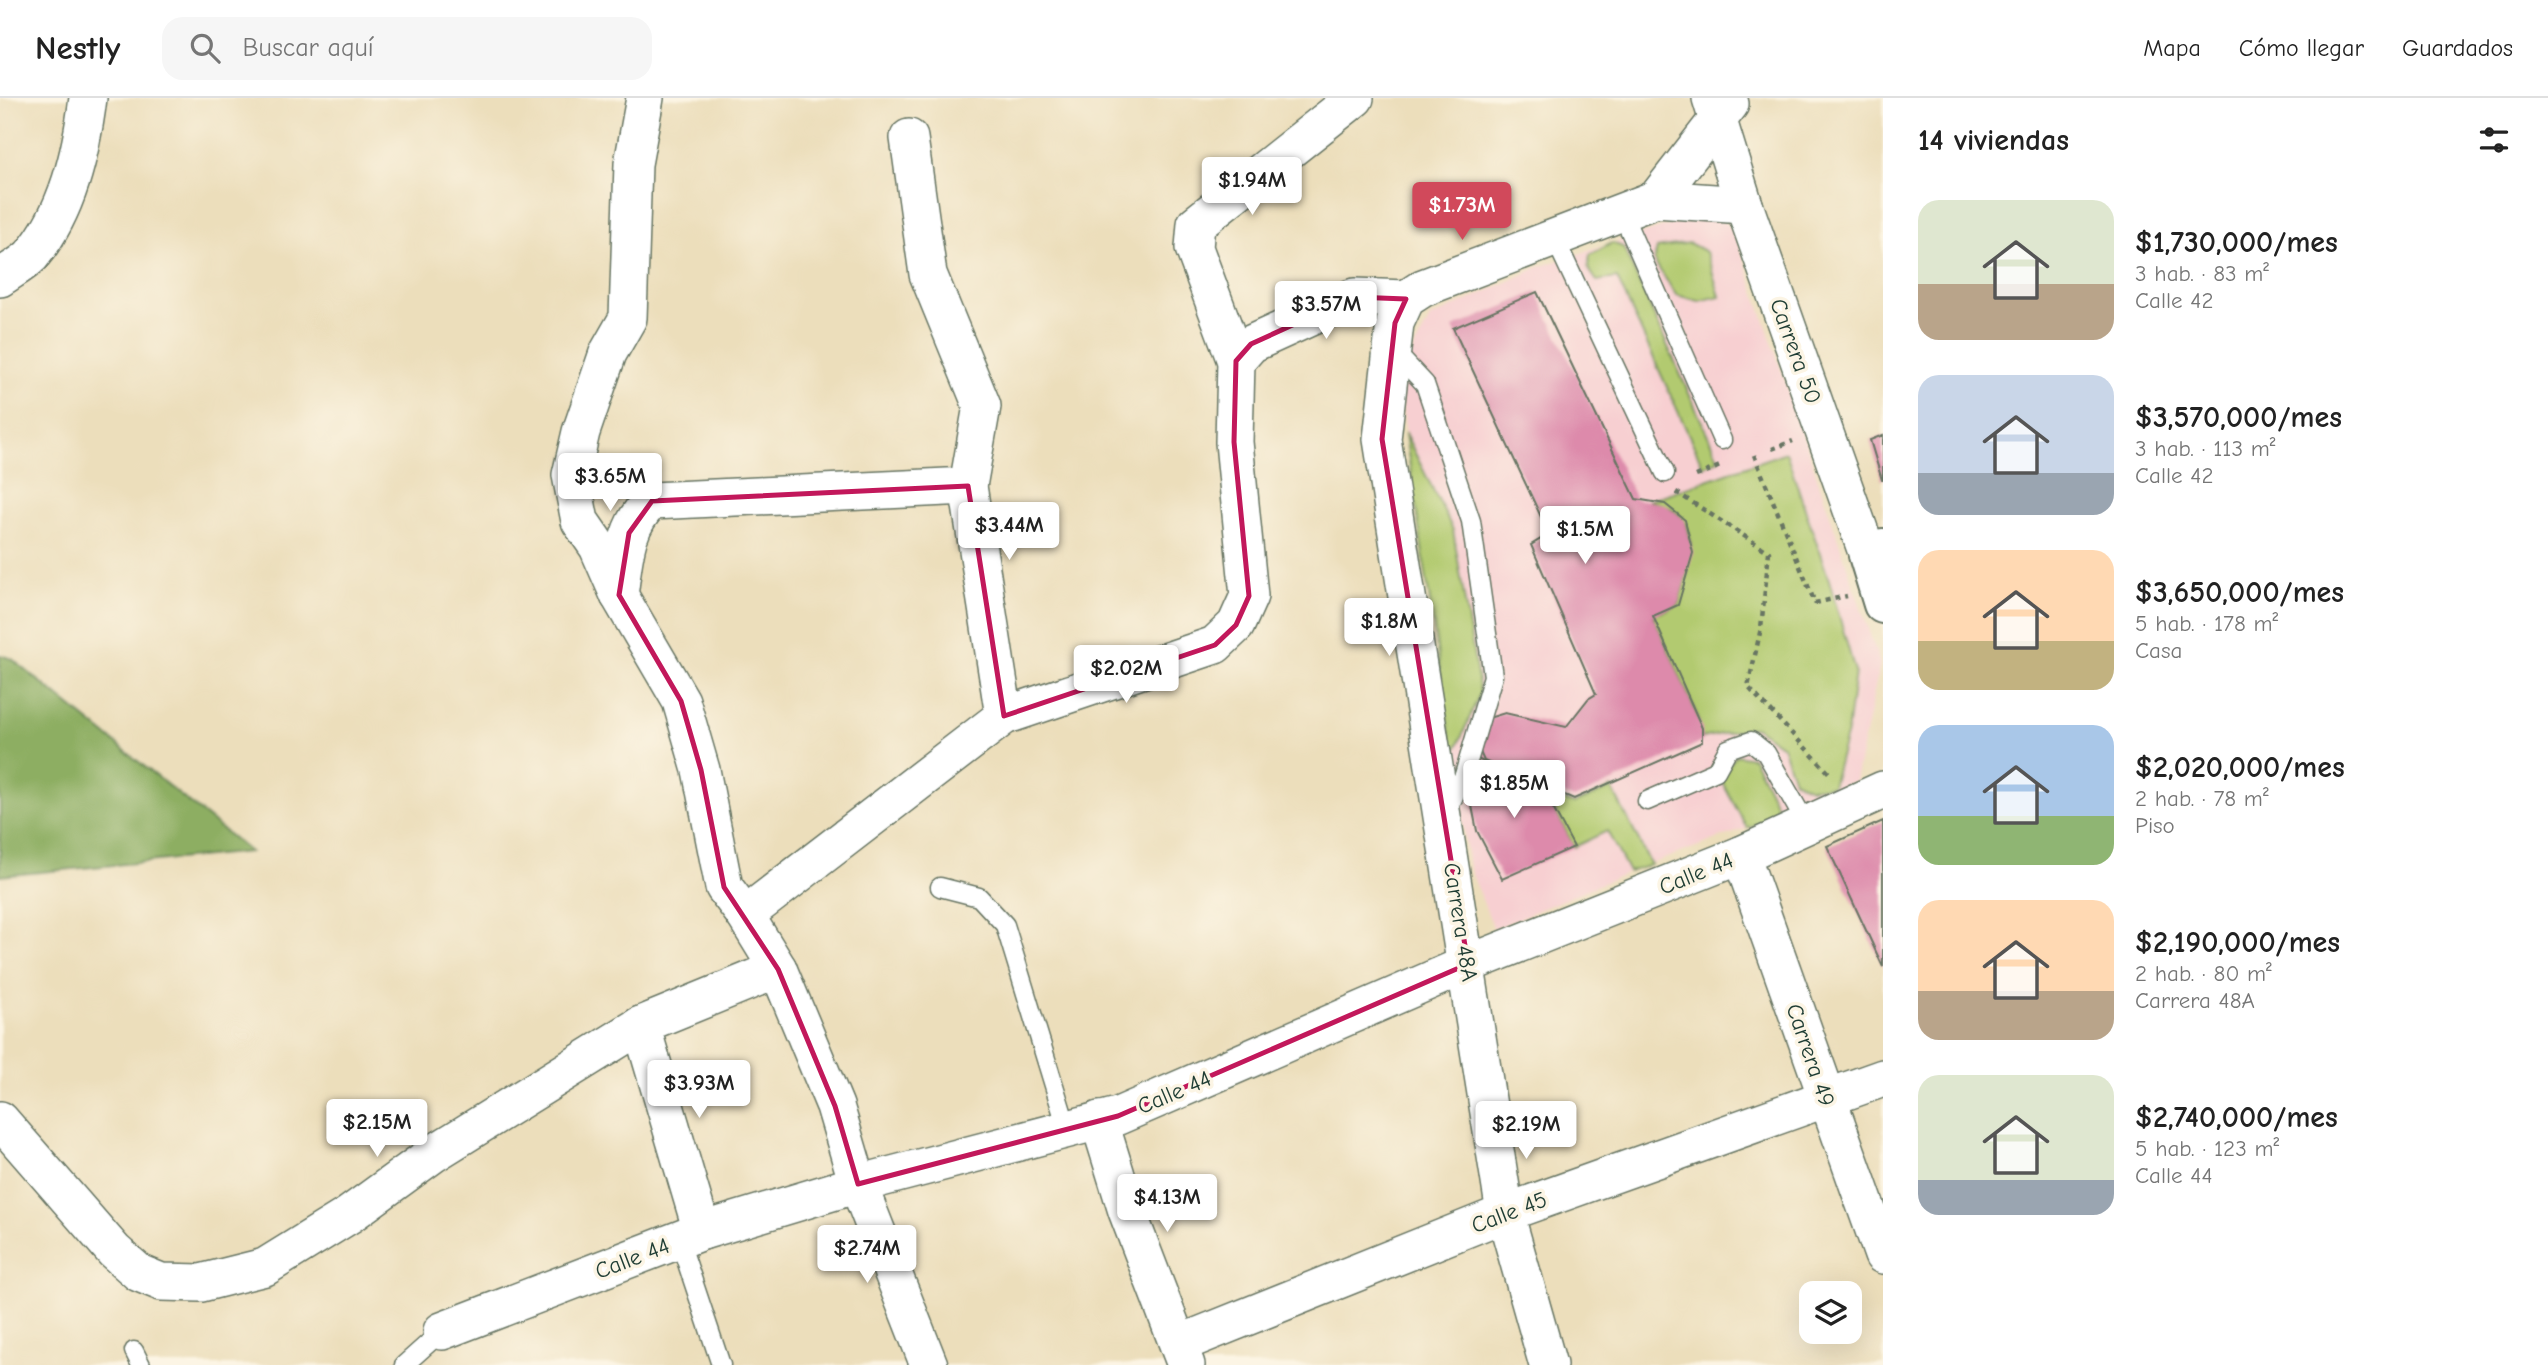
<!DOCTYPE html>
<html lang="es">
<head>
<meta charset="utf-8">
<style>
	:root { --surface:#fff; --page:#f6f6f6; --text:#222; --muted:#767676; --line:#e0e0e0; --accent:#d1495b }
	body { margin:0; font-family:"Comic Neue",sans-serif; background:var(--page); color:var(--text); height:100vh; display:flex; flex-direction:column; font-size:26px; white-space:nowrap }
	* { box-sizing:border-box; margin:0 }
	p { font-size:23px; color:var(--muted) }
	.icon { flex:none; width:38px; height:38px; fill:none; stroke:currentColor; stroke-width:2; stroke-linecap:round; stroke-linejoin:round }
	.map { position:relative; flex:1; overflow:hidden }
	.drawer { display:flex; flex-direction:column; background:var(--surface); width:665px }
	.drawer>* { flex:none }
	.controls { position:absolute; left:1799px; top:1183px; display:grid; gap:14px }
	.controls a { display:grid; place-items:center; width:63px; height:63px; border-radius:14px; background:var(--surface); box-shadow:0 7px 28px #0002; font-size:35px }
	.price { position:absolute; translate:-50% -60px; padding:0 16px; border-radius:7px; background:#fff; color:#222; font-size:23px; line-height:46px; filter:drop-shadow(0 2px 4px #0008) }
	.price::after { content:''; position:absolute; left:50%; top:42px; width:21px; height:16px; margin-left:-10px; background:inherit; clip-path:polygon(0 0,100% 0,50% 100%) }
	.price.on { background:var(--accent); color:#fff }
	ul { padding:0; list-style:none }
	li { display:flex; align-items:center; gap:21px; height:175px; padding:0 35px }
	li span { display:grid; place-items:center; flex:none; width:196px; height:140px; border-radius:21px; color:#555 }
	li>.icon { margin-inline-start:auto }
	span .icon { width:84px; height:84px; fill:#fffc; stroke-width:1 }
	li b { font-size:30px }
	h2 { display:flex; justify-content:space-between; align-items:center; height:84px; padding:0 35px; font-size:30px }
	header { display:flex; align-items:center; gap:42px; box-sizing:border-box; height:98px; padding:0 35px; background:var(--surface); border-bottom:2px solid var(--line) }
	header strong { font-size:33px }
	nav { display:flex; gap:38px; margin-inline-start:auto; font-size:24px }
	.search { width:490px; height:63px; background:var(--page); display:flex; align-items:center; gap:18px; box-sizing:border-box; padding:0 24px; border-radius:21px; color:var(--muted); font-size:26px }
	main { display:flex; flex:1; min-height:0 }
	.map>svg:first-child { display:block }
	.built { fill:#f7cfd1 }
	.green { fill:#b2ca70; stroke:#688452; stroke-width:2 }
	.forest { fill:#8dae62; stroke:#56764b; stroke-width:2 }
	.building { fill:#dd8aab }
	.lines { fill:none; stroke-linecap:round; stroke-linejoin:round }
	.service-casing { stroke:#677563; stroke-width:21 }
	.minor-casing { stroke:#677563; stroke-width:40 }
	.tertiary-casing { stroke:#677563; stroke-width:42 }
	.path { stroke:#677563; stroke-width:4.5; stroke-dasharray:5 5; stroke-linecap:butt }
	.service { stroke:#fff; stroke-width:18 }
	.minor { stroke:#fff; stroke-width:37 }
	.tertiary { stroke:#fff; stroke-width:38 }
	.marked { fill:none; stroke:#c2185b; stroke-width:5; stroke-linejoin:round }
	.labels { text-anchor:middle; stroke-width:7; stroke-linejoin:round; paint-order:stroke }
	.street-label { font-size:23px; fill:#1f3d34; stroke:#fcf5e5 }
</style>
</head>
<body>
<header>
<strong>Nestly</strong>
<div class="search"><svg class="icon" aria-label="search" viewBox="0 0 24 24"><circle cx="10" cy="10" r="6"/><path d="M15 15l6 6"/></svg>Buscar aquí</div>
<nav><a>Mapa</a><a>Cómo llegar</a><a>Guardados</a></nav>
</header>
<main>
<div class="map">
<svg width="1883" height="1267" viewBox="0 0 1883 1267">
	<rect width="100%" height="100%" fill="#fcf5e5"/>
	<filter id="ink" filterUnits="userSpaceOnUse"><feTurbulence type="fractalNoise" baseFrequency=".0143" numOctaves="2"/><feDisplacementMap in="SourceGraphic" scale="14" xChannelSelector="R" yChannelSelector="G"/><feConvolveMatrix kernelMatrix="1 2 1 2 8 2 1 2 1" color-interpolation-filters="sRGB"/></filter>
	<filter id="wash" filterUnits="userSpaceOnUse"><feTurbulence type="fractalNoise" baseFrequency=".00686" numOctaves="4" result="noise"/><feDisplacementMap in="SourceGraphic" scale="28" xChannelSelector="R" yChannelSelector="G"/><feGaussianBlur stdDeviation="1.57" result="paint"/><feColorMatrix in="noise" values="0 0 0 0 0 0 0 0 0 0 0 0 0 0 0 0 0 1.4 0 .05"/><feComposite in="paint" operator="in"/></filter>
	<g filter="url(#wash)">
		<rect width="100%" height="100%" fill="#ecdebb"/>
		<polygon class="built" points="1704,116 1728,126 1739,146 1880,566 1855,683 1747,730 1629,774 1494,831 1469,769 1398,281 1430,220 1541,168"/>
		<g class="green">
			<polygon points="1612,145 1623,149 1719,362 1703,368 1617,180 1597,183 1588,170 1590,157"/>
			<polygon points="1689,145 1706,154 1720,198 1699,203 1676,197 1654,163 1657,150"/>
			<polygon points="1405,335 1453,432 1480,595 1453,659"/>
			<path d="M 1786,354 L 1829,482 L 1855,574 L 1847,634 L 1832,688 L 1810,690 L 1794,682 L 1782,648 L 1755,629 L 1702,640 L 1698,620 L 1653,518 L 1678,507 C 1690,465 1709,413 1648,403 Z"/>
			<polygon points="1736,657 1753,660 1781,716 1747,730 1720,680"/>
			<polygon points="1612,690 1651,767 1629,774 1607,733 1574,749 1546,697 1574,706"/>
		</g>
		<polygon class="forest" points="0,557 12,561 250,754 0,778"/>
		<g id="blocks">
			<g class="building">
				<polygon points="1537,194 1636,401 1665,406 1685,422 1693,455 1678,507 1653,518 1702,630 1702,644 1574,701 1484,663 1476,645 1485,621 1505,615 1566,629 1588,601 1596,596 1531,447 1549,436 1453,230"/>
				<polygon points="1883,337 1883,382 1882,382 1870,342"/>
				<polygon points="1472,658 1546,697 1574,749 1502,781 1477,733 1466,678"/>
				<polygon points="1883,723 1883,869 1827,748"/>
			</g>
		</g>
	</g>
	<g filter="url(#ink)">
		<use href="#blocks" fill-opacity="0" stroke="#677563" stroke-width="2"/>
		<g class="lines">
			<defs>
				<g id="service">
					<polyline points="1622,115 1722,342"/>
					<polyline points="1554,139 1665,375"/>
					<polyline points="1394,253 1425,286 1471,423 1493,578 1464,677 1447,713"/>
					<polyline points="1647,703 1716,673 1728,651 1751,643 1766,655 1807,727"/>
					<polyline points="940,789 979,799 1005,827 1067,1030"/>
					<polyline points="679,1141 721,1267"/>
					<polyline points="134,1253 141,1267"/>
					<polyline points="404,1267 442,1233"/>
				</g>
				<g id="minor">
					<polyline points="645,0 633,66 628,220 608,255 581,334 571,377 580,423 598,449 619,497 681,603 701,672 724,789 745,817 778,871 835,1008 858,1086 929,1267"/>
					<polyline points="1711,0 1744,107 1868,457"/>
					<polyline points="909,40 928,176 982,308 968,388 1004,618"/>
					<polyline points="1656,101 1730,6"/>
					<path d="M 0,180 C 10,173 23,166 31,158 C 68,114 81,55 88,0"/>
					<polyline points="1236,263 1251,246 1354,199 1406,201"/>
					<path d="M 619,497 C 624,463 624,427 652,403 L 968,388"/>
					<polyline points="1741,757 1883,1157"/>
					<polyline points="745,817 1004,618 1215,547 1236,527 1249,498 1234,344 1236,263 1194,150 1196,126 1355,0"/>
					<polyline points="641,927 702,1133"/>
					<polyline points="0,1022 114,1153 139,1175 161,1184 201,1185 265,1169 349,1117 433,1056 641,927 778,871"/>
					<polyline points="1099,1022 1127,1113 1186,1267"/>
					<polyline points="442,1233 702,1133 858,1086 1118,1018 1468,866 1741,757 1883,692"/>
					<polyline points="1179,1246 1505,1115 1883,980"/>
					<polyline points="1548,1267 1505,1115 1382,341 1395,225 1406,201 1423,190 1656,101 1744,107"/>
				</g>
				<polyline id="tertiary" points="1883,450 1868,457 1883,506"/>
			</defs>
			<use href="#service" class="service-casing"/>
			<use href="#minor" class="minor-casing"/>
			<use href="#tertiary" class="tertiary-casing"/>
			<g class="path">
				<polyline points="1772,351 1793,343"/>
				<polyline points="1754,357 1815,505 1847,498"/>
				<polyline points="1696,378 1720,368"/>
				<polyline points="1676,394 1769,454 1761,530 1748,589 1832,678"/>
			</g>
			<use href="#service" class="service"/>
			<use href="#minor" class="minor"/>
			<use href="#tertiary" class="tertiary"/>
		</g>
	</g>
	<path class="marked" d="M 1354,199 L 1406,201 L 1395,225 L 1382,341 L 1468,866 L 1118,1018 L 858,1086 L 835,1008 L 778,871 L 724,789 L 701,672 L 681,603 L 619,497 L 629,435 L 652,403 L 968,388 L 1004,618 L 1215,547 L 1236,527 L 1249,498 L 1234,344 L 1236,263 L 1251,246 Z"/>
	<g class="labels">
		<g class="street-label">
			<text transform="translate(1796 253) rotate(70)" y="8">Carrera 50</text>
			<text transform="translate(1696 775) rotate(-22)" y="8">Calle 44</text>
			<text transform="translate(1461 824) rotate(81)" y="8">Carrera 48A</text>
			<text transform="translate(1811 957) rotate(71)" y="8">Carrera 49</text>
			<text transform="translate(1174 994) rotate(-23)" y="8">Calle 44</text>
			<text transform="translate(1509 1114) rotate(-21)" y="8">Calle 45</text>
			<text transform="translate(632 1160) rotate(-21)" y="8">Calle 44</text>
		</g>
	</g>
</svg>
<div class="controls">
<a><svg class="icon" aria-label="layers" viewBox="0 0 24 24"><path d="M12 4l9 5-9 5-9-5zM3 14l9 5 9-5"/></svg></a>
</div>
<b class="price" style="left:1252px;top:119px">$1.94M</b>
<b class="price on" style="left:1462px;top:144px">$1.73M</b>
<b class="price" style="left:1326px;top:243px">$3.57M</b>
<b class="price" style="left:610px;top:415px">$3.65M</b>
<b class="price" style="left:1009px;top:464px">$3.44M</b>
<b class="price" style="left:1585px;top:468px">$1.5M</b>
<b class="price" style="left:1389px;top:560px">$1.8M</b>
<b class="price" style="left:1126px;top:607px">$2.02M</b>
<b class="price" style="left:1514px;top:722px">$1.85M</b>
<b class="price" style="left:699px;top:1022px">$3.93M</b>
<b class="price" style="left:377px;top:1061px">$2.15M</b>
<b class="price" style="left:1526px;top:1063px">$2.19M</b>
<b class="price" style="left:1167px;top:1136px">$4.13M</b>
<b class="price" style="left:867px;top:1187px">$2.74M</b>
</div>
<section class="drawer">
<h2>14 viviendas<svg class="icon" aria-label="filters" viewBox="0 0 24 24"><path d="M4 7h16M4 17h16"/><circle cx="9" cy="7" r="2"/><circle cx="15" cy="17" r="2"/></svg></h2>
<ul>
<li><span style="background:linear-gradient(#dfe7d0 60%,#b9a48a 0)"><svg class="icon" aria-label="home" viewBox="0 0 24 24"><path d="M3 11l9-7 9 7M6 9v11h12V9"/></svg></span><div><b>$1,730,000/mes</b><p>3 hab. · 83 m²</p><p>Calle 42</p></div></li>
<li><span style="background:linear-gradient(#c9d6e8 70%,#9aa5b1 0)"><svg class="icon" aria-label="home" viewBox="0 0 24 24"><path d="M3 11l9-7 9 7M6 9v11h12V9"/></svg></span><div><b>$3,570,000/mes</b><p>3 hab. · 113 m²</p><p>Calle 42</p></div></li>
<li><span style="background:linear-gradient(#ffd9b3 65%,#c2b280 0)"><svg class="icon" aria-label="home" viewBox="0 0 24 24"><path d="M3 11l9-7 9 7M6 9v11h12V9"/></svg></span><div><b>$3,650,000/mes</b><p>5 hab. · 178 m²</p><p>Casa</p></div></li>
<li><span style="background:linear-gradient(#a9c7e8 65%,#8fb573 0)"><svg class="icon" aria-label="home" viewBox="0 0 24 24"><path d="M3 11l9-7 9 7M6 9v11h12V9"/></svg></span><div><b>$2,020,000/mes</b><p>2 hab. · 78 m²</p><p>Piso</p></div></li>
<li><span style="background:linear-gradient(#ffd9b3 65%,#b9a48a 0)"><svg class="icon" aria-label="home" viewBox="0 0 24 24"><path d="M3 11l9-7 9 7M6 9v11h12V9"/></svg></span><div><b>$2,190,000/mes</b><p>2 hab. · 80 m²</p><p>Carrera 48A</p></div></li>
<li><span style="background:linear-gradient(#dfe7d0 75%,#9aa5b1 0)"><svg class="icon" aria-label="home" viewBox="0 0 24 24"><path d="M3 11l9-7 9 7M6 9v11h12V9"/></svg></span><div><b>$2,740,000/mes</b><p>5 hab. · 123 m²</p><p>Calle 44</p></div></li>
</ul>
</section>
</main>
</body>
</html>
